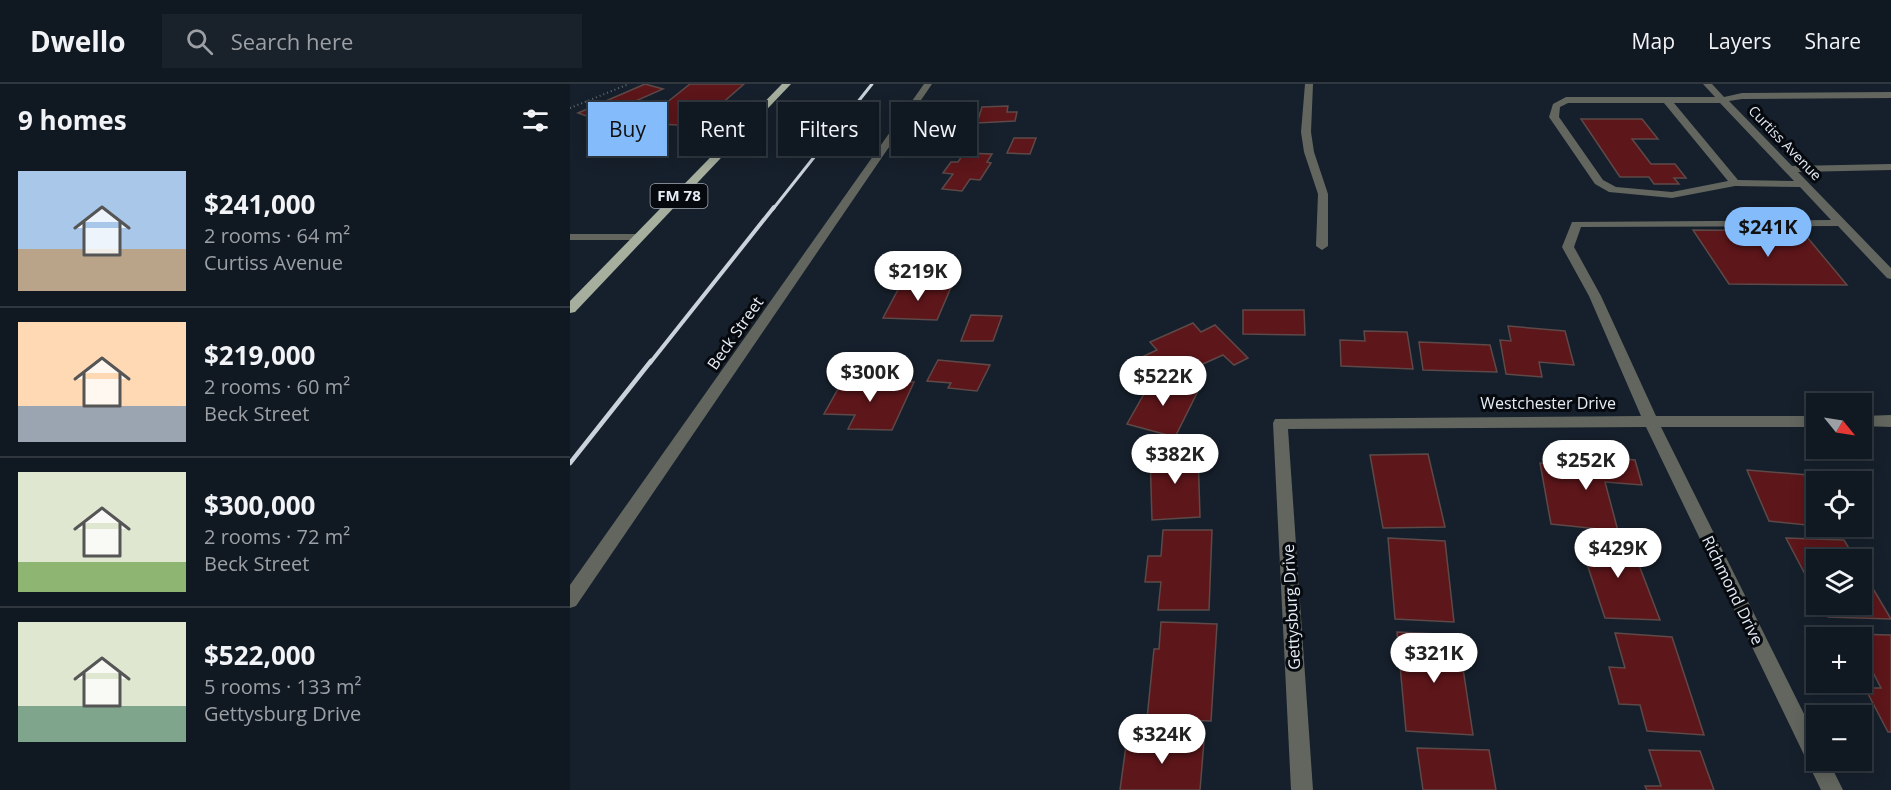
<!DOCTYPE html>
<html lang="en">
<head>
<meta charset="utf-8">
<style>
	:root { --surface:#101821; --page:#19212a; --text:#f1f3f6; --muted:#9ca0a5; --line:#30373f; --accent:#84bcfb }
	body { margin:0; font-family:"Open Sans",sans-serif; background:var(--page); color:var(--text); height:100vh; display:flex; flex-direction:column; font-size:22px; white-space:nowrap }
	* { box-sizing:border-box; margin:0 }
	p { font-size:20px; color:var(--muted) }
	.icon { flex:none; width:33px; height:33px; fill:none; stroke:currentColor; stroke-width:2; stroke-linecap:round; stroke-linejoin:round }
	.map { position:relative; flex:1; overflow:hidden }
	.panel { display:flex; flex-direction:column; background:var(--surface); width:570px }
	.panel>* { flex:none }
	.top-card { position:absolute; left:18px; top:18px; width:570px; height:54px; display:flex; gap:12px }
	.needle { width:39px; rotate:120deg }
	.fabs { position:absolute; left:1236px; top:309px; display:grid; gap:12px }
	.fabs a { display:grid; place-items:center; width:66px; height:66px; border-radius:0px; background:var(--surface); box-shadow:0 3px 15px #0003,0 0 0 2px var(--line); font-size:30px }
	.price { position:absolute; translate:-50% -51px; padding:0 14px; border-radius:21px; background:#fff; color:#222; font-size:20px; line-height:39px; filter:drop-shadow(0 2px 3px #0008) }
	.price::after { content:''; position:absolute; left:50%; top:36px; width:18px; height:14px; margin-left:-9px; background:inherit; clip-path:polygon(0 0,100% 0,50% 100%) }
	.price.selected { background:var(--accent); color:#111 }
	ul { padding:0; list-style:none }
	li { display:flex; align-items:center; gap:18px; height:150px; padding:0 18px }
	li+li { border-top:2px solid var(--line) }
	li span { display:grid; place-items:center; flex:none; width:168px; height:120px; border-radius:0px; color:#555 }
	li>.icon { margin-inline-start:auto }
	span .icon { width:72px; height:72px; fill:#fffc; stroke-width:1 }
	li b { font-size:26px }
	h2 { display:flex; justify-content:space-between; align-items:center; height:72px; padding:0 18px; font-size:26px }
	.chip { padding:0 21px; border-radius:0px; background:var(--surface); box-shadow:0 3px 15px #0003,0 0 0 2px var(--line); font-size:21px; line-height:54px }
	.chip.selected { background:var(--accent); color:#111 }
	header { display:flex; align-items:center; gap:36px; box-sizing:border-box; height:84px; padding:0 30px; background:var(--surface); border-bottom:2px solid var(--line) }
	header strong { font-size:28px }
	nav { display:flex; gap:33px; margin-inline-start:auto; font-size:21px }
	.search { width:420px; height:54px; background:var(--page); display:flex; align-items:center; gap:15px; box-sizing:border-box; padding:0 21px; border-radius:0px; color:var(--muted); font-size:22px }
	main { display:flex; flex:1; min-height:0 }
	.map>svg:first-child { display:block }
	.building { fill:#5d161a; stroke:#5d4948; stroke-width:1.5 }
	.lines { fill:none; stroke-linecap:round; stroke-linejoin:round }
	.path { stroke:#626b76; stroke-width:2; stroke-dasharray:1 3; stroke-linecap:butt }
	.minor { fill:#62665e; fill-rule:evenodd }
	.major { fill:#a6ae9e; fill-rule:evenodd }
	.rail-far2 { stroke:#cad2db; stroke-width:3 }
	.rail-far1 { stroke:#cad2db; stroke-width:4 }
	.rail { stroke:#cad2db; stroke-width:4.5 }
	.labels { text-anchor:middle; stroke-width:6; stroke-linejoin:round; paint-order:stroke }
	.far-street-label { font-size:14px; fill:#e5ecf5; stroke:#06090e }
	.shield { fill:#06090e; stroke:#a2a8b0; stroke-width:1.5 }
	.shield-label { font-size:15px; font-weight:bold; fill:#e5ecf5 }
	.street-label { font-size:16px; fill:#e5ecf5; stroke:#06090e }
</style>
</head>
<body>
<header>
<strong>Dwello</strong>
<div class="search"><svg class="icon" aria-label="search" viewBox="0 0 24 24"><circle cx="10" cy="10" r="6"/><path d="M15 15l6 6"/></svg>Search here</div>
<nav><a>Map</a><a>Layers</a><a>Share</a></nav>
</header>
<main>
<section class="panel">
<h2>9 homes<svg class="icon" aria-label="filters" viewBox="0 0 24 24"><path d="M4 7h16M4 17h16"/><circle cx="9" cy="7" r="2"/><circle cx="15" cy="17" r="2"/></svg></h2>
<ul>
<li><span style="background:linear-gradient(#a9c7e8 65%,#b9a48a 0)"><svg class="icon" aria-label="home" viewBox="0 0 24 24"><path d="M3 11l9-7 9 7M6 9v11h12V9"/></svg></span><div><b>$241,000</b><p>2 rooms · 64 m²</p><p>Curtiss Avenue</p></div></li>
<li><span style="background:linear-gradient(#ffd9b3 70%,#9aa5b1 0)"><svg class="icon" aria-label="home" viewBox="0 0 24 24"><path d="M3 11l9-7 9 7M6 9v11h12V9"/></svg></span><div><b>$219,000</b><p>2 rooms · 60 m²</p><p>Beck Street</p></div></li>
<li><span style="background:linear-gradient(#dfe7d0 75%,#8fb573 0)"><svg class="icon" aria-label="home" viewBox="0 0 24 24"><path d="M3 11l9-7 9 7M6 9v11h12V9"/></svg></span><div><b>$300,000</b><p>2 rooms · 72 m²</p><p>Beck Street</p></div></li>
<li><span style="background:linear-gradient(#dfe7d0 70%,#7fa58c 0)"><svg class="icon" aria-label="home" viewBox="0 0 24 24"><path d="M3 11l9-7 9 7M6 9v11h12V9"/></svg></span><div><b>$522,000</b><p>5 rooms · 133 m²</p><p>Gettysburg Drive</p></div></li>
</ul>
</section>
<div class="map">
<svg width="1321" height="706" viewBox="0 0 1321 706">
	<rect width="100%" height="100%" fill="#16202c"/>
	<g class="building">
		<polygon points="75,0 93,5 25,35 8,29"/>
		<polygon points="120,0 174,0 133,36 114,35 107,41 71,39"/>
		<polygon points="438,22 437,28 447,28 445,37 407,39 412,23"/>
		<polygon points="1011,35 1072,35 1088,55 1062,55 1081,80 1105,80 1116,94 1104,94 1109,100 1084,100 1079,93 1050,93"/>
		<polygon points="444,54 466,54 460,70 437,69"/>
		<polygon points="394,69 422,70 417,78 421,79 410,96 400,95 392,107 372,105 383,90 373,89 381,78 388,78"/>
		<polygon points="1123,146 1232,147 1277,201 1159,200"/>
		<polygon points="331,200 382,201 367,236 313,234"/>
		<polygon points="673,226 734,226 735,251 673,250"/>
		<polygon points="401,231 432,232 423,257 391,257"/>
		<polygon points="623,239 631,248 645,241 678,274 664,281 653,271 606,292 593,277 583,282 574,272 587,266 580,258"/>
		<polygon points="938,242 995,247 1004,281 969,278 972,293 936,290 930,256 941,257"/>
		<polygon points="794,247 837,248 843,285 771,282 770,256 795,257"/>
		<polygon points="849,258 920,261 927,288 853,286"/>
		<polygon points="368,276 420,281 407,307 378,304 381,299 357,297"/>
		<polygon points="583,294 629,305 605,353 557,340"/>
		<polygon points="273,296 344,298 322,346 278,345 285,331 254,330"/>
		<polygon points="628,367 630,433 582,436 580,369"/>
		<polygon points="858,370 875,443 813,444 800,371"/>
		<polygon points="1018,371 1065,376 1072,401 1035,398 1048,447 981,440 970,379 1022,384"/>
		<polygon points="1177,386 1239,391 1246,406 1246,442 1199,437"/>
		<polygon points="593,446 642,446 639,526 588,526 591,498 575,498 578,472 591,472"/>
		<polygon points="1008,453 1059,455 1090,536 1035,534"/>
		<polygon points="818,454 875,457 884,538 825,535"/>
		<polygon points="1216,454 1274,456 1286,476 1246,476 1246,511"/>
		<polygon points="1292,486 1321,535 1258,533 1251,520 1292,520"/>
		<polygon points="591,538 647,540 641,637 577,635 584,565 589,565"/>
		<polygon points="827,548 888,551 903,651 836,647"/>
		<polygon points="1045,549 1102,553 1134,651 1077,647 1070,621 1049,620 1039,583 1055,584"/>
		<polygon points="1282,550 1321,551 1321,648 1318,648 1295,604 1311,604 1292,567 1292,554 1284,554"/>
		<polygon points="557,654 634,657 630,706 550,706"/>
		<polygon points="847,664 919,666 926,706 853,706"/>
		<polygon points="1079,666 1130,667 1144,706 1077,706 1075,702 1091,702"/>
	</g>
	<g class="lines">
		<polyline class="path" points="0,24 59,0"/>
		<g class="minor">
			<polygon points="354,0 362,0 6,522 0,524 0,501"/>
			<polygon points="735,0 743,0 741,48 744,68 758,110 758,162 752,166 746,162 748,110 734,68 731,48"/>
			<path d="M 1133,0 L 1142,0 L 1154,13 L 1172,9 L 1321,8 L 1321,14 L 1172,15 L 1159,17 L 1222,82 L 1321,80 L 1321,86 L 1228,88 L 1321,184 L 1321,195 L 1317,194 L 1268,142 L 1011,143 L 1004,163 L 1031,212 L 1086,332 L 1246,332 L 1246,343 L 1091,343 L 1246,654 L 1246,676 L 1258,676 L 1273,706 L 1251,706 L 1076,343 L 718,345 L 743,706 L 721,706 L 703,339 L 705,335 L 1071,332 L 1019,212 L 992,163 L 1002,138 L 1261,136 L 1230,103 L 1165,102 L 1102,114 L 1039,108 L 1025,100 L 979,33 L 983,20 L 996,13 L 1145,13 ZM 998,19 L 1094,19 L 1158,97 L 1102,108 L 1046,103 L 1033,96 L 989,33 L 990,23 ZM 1104,19 L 1150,19 L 1224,97 L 1168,96 Z"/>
			<polygon points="0,150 69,150 75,153 69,156 0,156"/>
			<polygon points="1321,331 1321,343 1292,342 1292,332"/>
		</g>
		<polygon class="major" points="212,0 221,0 5,228 0,229 0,217"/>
		<polyline class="rail-far2" points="203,125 302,0"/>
		<polyline class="rail-far1" points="80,279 204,123"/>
		<polyline class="rail" points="0,379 81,277"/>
	</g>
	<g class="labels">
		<g class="far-street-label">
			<text transform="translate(1215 59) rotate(46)" y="5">Curtiss Avenue</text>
		</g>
		<rect class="shield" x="80.5" y="100" width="57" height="24" rx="4.5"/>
		<g class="shield-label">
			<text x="109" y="117">FM 78</text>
		</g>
		<g class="street-label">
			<text transform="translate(165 249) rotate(-55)" y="6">Beck Street</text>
			<text x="978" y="325">Westchester Drive</text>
			<text transform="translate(1163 506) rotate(64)" y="6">Richmond Drive</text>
			<text transform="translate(721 523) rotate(-93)" y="6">Gettysburg Drive</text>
		</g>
	</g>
</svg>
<div class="fabs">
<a><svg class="needle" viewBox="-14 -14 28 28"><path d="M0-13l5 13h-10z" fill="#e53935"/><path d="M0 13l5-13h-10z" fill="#9ca0a5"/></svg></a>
<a><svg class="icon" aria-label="locate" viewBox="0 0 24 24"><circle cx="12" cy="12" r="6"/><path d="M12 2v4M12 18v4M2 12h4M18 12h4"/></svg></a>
<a><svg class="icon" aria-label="layers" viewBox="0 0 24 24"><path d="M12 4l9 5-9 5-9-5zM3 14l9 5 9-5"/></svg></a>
<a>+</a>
<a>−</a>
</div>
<b class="price selected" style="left:1198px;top:174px">$241K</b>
<b class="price" style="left:348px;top:218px">$219K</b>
<b class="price" style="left:300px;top:319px">$300K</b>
<b class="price" style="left:593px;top:323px">$522K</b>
<b class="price" style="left:605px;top:401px">$382K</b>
<b class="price" style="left:1016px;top:407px">$252K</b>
<b class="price" style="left:1048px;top:495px">$429K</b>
<b class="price" style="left:864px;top:600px">$321K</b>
<b class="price" style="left:592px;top:681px">$324K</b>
<div class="top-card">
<a class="chip selected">Buy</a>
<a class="chip">Rent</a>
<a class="chip">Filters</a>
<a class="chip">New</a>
</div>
</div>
</main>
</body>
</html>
